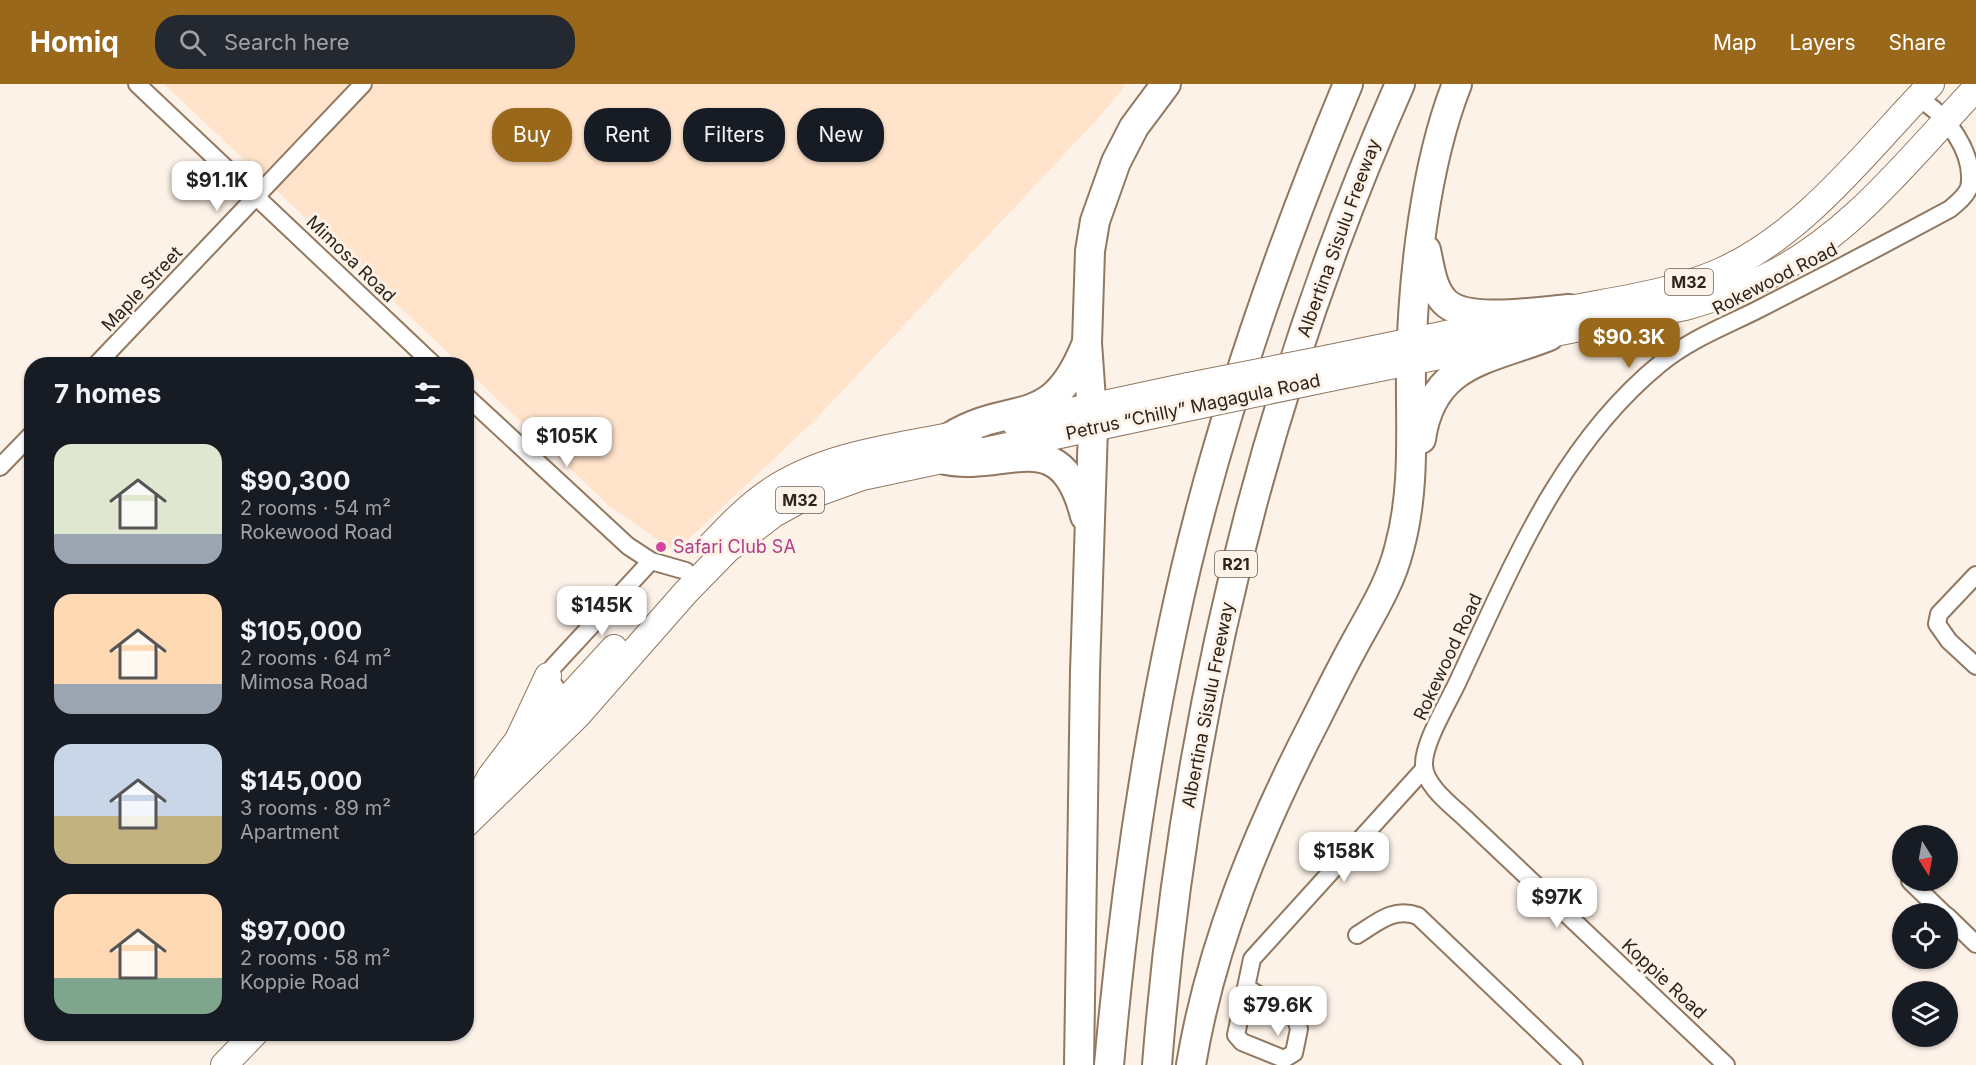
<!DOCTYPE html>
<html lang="en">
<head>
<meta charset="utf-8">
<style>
	:root { --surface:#171b24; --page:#242831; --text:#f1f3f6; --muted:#9ea1a6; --accent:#99681a }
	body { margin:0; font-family:Inter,sans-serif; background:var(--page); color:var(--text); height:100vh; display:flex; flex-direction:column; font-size:22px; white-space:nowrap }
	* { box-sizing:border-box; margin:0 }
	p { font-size:20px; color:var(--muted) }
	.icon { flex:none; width:33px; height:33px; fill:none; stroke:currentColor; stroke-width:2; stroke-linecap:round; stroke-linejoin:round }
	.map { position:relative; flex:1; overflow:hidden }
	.drawer { position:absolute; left:24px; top:273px; width:450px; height:684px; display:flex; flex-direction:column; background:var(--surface); border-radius:24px; box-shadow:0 2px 4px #0004 }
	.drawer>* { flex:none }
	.hud { position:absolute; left:492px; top:24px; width:570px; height:54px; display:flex; gap:12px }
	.needle { width:39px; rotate:169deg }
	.controls { position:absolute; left:1892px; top:741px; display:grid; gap:12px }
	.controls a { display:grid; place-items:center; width:66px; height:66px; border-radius:50%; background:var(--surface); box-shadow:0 2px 4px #0004; font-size:30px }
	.price { position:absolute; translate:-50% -51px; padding:0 14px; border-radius:12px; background:#fff; color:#222; font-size:20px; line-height:39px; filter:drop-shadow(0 2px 3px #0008) }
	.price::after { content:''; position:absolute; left:50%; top:36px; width:18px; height:14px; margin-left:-9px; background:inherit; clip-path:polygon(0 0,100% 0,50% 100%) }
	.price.active { background:var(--accent); color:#fff }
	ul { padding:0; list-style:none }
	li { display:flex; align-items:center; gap:18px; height:150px; padding:0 30px }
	li span { display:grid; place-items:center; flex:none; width:168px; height:120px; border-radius:18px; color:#555 }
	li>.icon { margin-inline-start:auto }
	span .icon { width:72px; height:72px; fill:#fffc; stroke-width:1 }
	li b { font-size:26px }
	h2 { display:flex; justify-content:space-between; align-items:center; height:72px; padding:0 30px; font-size:26px }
	.pill { padding:0 21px; border-radius:24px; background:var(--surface); box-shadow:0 2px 4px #0004; font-size:21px; line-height:54px }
	.pill.active { background:var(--accent); color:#fff }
	header { display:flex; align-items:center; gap:36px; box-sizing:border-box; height:84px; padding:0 30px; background:var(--accent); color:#fff }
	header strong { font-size:28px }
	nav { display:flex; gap:33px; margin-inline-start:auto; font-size:21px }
	.search { width:420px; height:54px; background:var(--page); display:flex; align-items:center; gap:15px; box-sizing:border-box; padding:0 21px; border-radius:24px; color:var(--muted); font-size:22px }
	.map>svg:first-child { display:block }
	.built { fill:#ffe3ca }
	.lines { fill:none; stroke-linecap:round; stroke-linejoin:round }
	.minor-casing { stroke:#917861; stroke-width:20 }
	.primary-casing { stroke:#917861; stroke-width:28 }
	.motorway-casing { stroke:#917861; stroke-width:32 }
	.minor { stroke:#fff; stroke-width:16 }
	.primary { stroke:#fff; stroke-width:26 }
	.motorway { stroke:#fff; stroke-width:28 }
	.primary-bridge-casing { stroke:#917861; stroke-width:28; stroke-linecap:butt }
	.primary-bridge { stroke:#fff; stroke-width:26 }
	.hotel-dot { fill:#d1479c; stroke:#fdf2e8; stroke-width:2 }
	.labels { text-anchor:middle; stroke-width:6; stroke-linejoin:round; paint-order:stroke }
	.shield { fill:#fdf2e8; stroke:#6b6157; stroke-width:1.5 }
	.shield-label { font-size:16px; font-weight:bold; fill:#2d2319 }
	.street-label { font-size:18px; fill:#2d2319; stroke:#fdf2e8 }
	.hotel-label { font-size:18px; fill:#b23c85; stroke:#fdf2e8; text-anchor:start }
</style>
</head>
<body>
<header>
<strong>Homiq</strong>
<div class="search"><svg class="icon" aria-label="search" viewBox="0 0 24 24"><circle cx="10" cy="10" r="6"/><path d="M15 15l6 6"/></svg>Search here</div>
<nav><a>Map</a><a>Layers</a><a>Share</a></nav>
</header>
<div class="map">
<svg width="1976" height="981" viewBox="0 0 1976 981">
	<rect width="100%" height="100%" fill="#fdf2e8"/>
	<polygon class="built" points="164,0 1126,0 1101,31 815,336 675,468 608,421 467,286 466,280 460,280"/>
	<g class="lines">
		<defs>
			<g id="minor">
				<polyline points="137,0 433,280"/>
				<polyline points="97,280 363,0"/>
				<polyline points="466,312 628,462 651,477 686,487"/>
				<polyline points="0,383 32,350"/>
				<polyline points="1976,491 1939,530 1937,540 1949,557 1976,582"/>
				<polyline points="570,625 548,592 553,583 651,477"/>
				<polyline points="1910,797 1944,830"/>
				<polyline points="1947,832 1976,860"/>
				<path d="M 1357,851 C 1378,838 1393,823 1418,832 L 1574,981"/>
				<polyline points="1246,903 1296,935 1299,945 1294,969 1284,975 1242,958 1236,951 1252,875 1424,685"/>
				<path d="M 1726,981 L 1468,737 C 1455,724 1424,702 1424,681 C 1423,658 1450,616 1460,593 C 1513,480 1561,360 1661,279 C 1690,255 1728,241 1761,224 C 1824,192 1887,159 1950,125 C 1957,119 1965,113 1969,104 C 1976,70 1946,29 1917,14"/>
			</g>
			<g id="primary">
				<path d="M 1550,229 C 1606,217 1667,211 1719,188 C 1805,150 1867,66 1931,0"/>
				<polyline points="1330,274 1509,237"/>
				<path d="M 1330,294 L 1685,223 C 1713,215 1740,206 1766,193 C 1851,152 1912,71 1976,4"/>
				<polyline points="1015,339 1188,302"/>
				<path d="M 711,461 C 730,441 749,421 772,406 C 830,368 904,362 970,348"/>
				<polyline points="521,665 614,564"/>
				<polyline points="482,708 490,693 518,656 548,592"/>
				<polyline points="466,740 577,632 686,508 727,466 774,430 801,415 862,393 1206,320"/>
				<polyline points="224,981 254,950"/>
			</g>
			<g id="motorway">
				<path d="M 1426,166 C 1430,184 1432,205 1445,218 C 1467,240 1540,227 1569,225"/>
				<path d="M 950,353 C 1013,314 1050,350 1086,261"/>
				<path d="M 1421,355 C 1432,278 1488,276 1549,252"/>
				<path d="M 941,375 C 1005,391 1060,334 1085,432"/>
				<polyline points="1079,981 1085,588 1093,344 1087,259 1090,167 1095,137 1116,78 1134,43 1166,0"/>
				<path d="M 1109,981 C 1122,834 1142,687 1173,542 C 1212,356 1275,175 1348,0"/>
				<path d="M 1157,981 C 1184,641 1262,312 1400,0"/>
				<path d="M 1191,981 C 1211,860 1259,745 1315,637 C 1329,609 1343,581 1358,554 C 1374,525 1391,497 1399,465 C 1416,404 1410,342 1411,280 C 1413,193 1425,81 1457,0"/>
			</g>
		</defs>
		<use href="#minor" class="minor-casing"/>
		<use href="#primary" class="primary-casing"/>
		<use href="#motorway" class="motorway-casing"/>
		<use href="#minor" class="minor"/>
		<use href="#primary" class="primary"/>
		<use href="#motorway" class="motorway"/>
		<defs>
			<g id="primary-bridge">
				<polyline points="1188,302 1330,274"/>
				<polyline points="1206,320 1330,294"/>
			</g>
		</defs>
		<use href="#primary-bridge" class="primary-bridge-casing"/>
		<use href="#primary-bridge" class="primary-bridge"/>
	</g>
	<circle class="hotel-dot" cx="661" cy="463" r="6"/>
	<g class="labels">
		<g class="shield">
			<rect x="1665" y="185" width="48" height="26" rx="4.5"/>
			<rect x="776" y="403" width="48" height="26" rx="4.5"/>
			<rect x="1215" y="467" width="42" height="26" rx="4.5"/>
		</g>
		<g class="shield-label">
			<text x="1689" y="204">M32</text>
			<text x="800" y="422">M32</text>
			<text x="1236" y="486">R21</text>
		</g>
		<g class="street-label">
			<text transform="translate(1339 154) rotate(-70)" y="6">Albertina Sisulu Freeway</text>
			<text transform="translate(351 175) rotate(44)" y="6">Mimosa Road</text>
			<text transform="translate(1775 195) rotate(-27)" y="6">Rokewood Road</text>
			<text transform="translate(142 205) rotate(-47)" y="6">Maple Street</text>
			<text transform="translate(1193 323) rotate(-12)" y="6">Petrus “Chilly” Magagula Road</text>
			<text transform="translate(1448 573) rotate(-65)" y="6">Rokewood Road</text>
			<text transform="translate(1208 621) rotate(-79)" y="6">Albertina Sisulu Freeway</text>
			<text transform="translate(1664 895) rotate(43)" y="6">Koppie Road</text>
		</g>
		<g class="hotel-label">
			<text x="673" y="469">Safari Club SA</text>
		</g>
	</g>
</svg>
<div class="controls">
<a><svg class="needle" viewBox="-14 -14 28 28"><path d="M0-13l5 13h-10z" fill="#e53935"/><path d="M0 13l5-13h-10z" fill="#9ea1a6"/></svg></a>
<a><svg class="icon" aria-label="locate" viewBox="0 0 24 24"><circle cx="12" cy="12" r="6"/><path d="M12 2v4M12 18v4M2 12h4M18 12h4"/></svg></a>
<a><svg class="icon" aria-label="layers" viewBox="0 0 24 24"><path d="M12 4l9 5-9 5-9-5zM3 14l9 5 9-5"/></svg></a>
</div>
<b class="price" style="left:217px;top:128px">$91.1K</b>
<b class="price active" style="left:1629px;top:285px">$90.3K</b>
<b class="price" style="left:567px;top:384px">$105K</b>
<b class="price" style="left:602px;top:553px">$145K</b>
<b class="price" style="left:1344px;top:799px">$158K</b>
<b class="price" style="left:1557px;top:845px">$97K</b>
<b class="price" style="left:1278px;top:953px">$79.6K</b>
<div class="hud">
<a class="pill active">Buy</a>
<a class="pill">Rent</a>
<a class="pill">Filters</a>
<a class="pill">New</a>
</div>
<section class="drawer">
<h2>7 homes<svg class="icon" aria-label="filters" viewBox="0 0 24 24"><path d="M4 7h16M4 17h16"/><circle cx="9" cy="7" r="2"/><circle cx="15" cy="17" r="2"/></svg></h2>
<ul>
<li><span style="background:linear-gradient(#dfe7d0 75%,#9aa5b1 0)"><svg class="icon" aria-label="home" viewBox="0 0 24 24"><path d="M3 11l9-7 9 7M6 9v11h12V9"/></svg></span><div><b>$90,300</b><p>2 rooms · 54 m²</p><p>Rokewood Road</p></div></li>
<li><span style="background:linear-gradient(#ffd9b3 75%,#9aa5b1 0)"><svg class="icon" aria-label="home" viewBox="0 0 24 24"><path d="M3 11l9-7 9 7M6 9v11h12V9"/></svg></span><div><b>$105,000</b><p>2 rooms · 64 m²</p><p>Mimosa Road</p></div></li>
<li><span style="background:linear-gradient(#c9d6e8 60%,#c2b280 0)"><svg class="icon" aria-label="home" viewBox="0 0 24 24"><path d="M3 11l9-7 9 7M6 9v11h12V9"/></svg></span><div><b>$145,000</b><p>3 rooms · 89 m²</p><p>Apartment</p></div></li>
<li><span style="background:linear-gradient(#ffd9b3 70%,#7fa58c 0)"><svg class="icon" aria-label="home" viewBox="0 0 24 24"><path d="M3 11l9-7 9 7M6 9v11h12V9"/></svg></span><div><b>$97,000</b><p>2 rooms · 58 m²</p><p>Koppie Road</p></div></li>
</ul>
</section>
</div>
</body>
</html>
